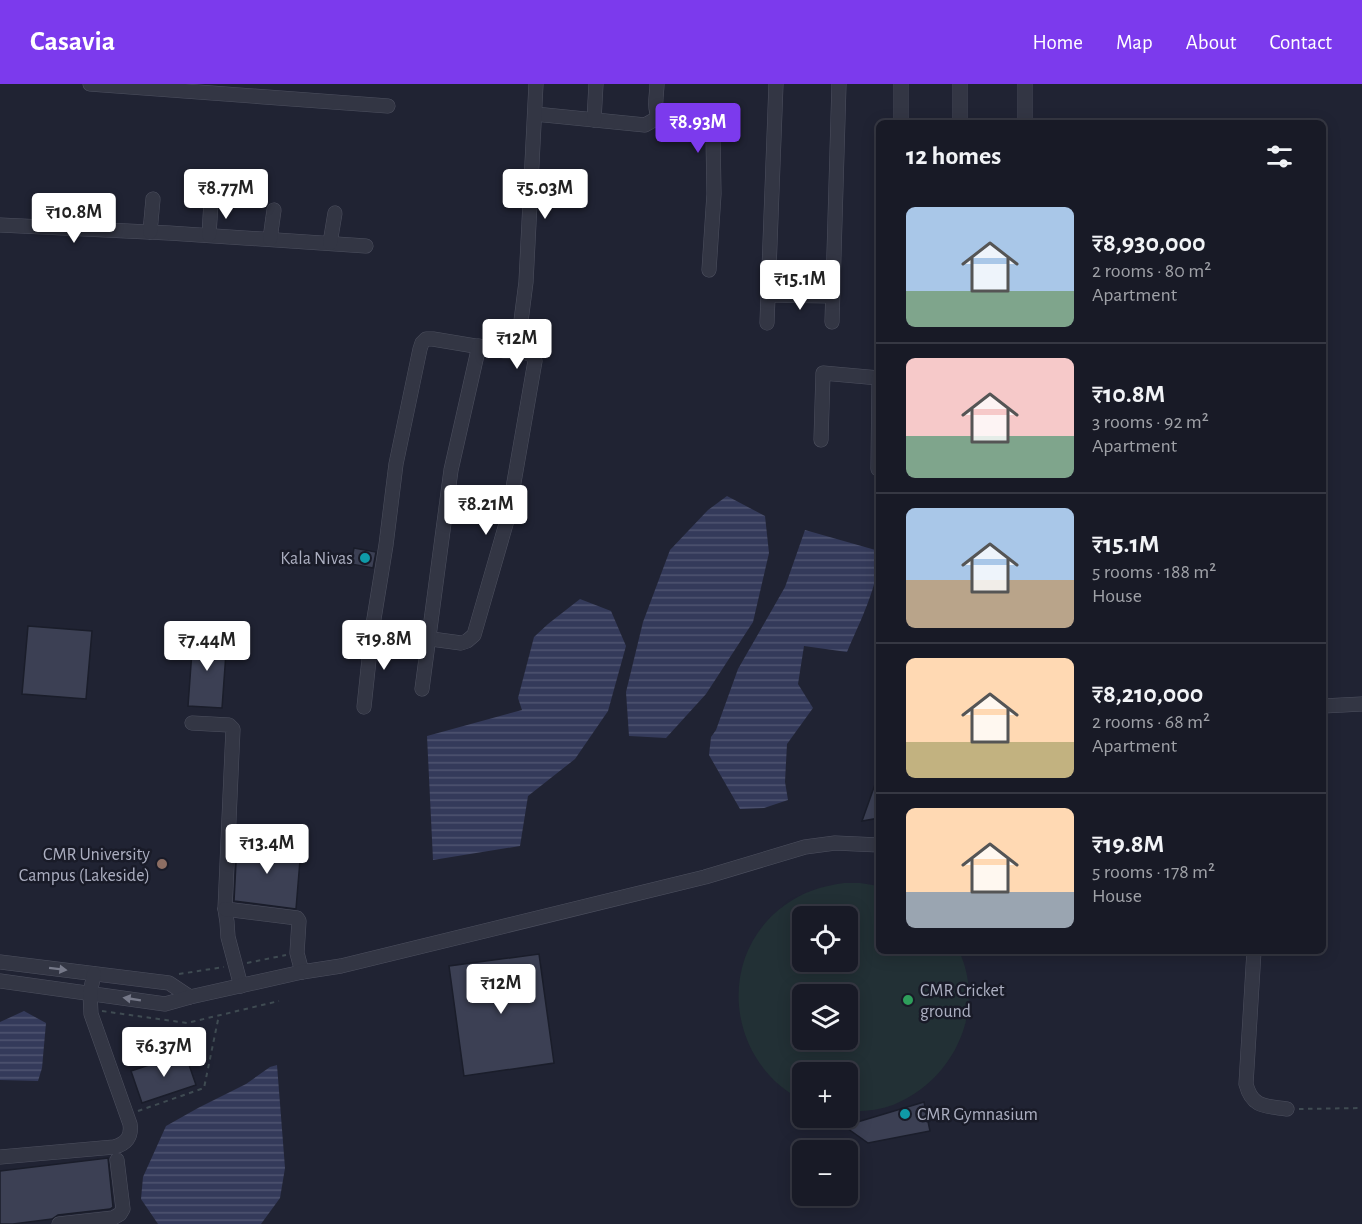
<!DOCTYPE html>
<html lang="en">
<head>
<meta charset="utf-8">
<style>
	:root { --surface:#181a26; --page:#252732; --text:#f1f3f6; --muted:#9fa1a7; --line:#363843; --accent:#7c3aed }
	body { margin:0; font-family:"Alegreya Sans",sans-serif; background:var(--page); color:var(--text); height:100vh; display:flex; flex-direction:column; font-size:22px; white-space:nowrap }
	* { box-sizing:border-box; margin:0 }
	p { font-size:20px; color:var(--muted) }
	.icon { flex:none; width:33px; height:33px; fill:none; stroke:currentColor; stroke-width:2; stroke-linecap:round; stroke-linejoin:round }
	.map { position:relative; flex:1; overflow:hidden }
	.drawer { position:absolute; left:876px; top:36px; width:450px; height:834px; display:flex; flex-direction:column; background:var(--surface); border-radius:9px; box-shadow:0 3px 15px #0003,0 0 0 2px var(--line) }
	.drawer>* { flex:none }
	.fabs { position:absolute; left:792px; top:822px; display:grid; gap:12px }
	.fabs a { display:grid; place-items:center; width:66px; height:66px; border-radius:9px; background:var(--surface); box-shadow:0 3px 15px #0003,0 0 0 2px var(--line); font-size:30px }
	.price { position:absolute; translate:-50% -51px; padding:0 14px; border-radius:6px; background:#fff; color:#222; font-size:20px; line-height:39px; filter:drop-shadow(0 2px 3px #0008) }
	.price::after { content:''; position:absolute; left:50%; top:36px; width:18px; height:14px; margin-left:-9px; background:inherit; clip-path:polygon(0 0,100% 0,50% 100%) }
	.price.selected { background:var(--accent); color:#fff }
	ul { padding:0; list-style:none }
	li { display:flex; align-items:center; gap:18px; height:150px; padding:0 30px }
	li+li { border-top:2px solid var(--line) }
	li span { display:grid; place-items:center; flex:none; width:168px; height:120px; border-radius:9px; color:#555 }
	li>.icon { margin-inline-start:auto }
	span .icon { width:72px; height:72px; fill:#fffc; stroke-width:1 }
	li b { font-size:26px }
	h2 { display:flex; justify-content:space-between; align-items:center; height:72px; padding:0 30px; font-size:26px }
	header { display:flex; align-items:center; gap:36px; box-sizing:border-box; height:84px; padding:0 30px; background:var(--accent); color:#fff }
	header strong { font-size:28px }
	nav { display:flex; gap:33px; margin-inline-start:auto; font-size:21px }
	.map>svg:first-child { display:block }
	.garden { fill:#223035; fill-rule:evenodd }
	.water { fill:url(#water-rules) }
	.building { fill:#3c4054; stroke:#1a1d2a; stroke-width:1.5 }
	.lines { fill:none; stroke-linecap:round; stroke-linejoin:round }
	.minor-casing { stroke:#4d505f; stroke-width:15 }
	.path { stroke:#3f4b52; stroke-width:2; stroke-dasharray:4.5 4.5; stroke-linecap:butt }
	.minor { stroke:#333644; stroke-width:14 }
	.oneway { fill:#767989 }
	.culture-dot { fill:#0f9aa8; stroke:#191b28; stroke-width:2 }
	.education-dot { fill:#8d6e63; stroke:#191b28; stroke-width:2 }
	.leisure-dot { fill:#2e9e5b; stroke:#191b28; stroke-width:2 }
	.labels { text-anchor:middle; stroke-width:5; stroke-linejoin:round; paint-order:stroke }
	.poi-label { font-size:18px; fill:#acafc1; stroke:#191b28; text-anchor:end }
</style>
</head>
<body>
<header>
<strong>Casavia</strong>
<nav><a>Home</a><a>Map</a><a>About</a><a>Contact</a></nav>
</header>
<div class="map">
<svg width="1362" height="1140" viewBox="0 0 1362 1140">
	<defs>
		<pattern id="water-rules" width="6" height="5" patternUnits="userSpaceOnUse" patternTransform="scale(1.5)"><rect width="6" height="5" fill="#343a5a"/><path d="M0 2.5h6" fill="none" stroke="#4f5470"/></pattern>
	</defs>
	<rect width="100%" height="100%" fill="#202333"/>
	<path class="garden" d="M 844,799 L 860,799 L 879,802 L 879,867 L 959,867 C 987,927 953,997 893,1021 C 879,1026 863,1028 848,1027 L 848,988 L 802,988 L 802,1016 C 727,978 715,871 785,821 C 803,808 822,802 844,799 ZM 802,832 L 848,832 L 848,878 L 802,878 ZM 802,910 L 848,910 L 848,956 L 802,956 Z"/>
	<g class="water">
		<polygon points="727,412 765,432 769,469 753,538 706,610 666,654 629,652 626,608 643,538 670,466 708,426"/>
		<path d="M 805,446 L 879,467 C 879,502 860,537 847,568 L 804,562 L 798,600 L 813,624 L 787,660 L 785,698 L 788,716 L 764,724 L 740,725 L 709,671 L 711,653 L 716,646 L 738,585 L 785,503 Z"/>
		<polygon points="580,515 611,527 626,562 608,627 575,675 528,712 520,762 433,776 427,652 522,626 518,614 534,553 548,540"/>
		<polygon points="24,927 46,939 42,984 38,997 0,996 0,938"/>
		<polygon points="277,981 285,1084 280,1114 261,1140 158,1140 141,1115 143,1093 166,1042 198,1024 246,1000 270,983"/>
	</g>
	<g class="building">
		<polygon points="354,464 376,468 373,484 351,480"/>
		<polygon points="28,542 92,547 86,615 22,610"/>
		<polygon points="193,553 227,555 222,624 188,622"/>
		<polygon points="878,692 879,693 879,734 862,737"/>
		<polygon points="237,759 301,764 296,825 234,817"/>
		<polygon points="539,870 554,979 464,992 449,882"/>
		<polygon points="185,969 196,1001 142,1019 131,987"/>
		<polygon points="924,1018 930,1047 868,1059 844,1042"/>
		<polygon points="108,1074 113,1123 110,1125 58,1131 52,1135 13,1140 0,1140 0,1087"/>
	</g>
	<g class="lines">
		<defs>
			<g id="minor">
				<polyline points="90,0 388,22"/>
				<path d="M 657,0 C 657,8 655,16 656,24 C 659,53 704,26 713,52 L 714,110 L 709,186"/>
				<polyline points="535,30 645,41 659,33"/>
				<polyline points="594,36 596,0"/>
				<polyline points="901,39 901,0"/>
				<polyline points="960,39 960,0"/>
				<polyline points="1025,39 1025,0"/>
				<polyline points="0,141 169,149 366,162"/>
				<polyline points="150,148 153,115"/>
				<polyline points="209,151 211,118"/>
				<polyline points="270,155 274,126"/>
				<polyline points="330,159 335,129"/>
				<polyline points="768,211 832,212"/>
				<polyline points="832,238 839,0"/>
				<polyline points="767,239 776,0"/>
				<polygon points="426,255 433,255 505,267 523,268 532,271 535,277 508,433 474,551 467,557 461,559 372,547 386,461 396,380 420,265 422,259"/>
				<polyline points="517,268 526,198 536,0"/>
				<polyline points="821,356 823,289 879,294"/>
				<polyline points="878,385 879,294"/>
				<polyline points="422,605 451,386 479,262"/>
				<polyline points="1323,622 1362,620"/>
				<polyline points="364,623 372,547"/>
				<polyline points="192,639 229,641 233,645 225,825 227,838 228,853 241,902"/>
				<polyline points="225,825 297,834 299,837 297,869 302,888"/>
				<path d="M 1254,867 L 1246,1000 C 1252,1024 1266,1022 1287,1025"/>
				<polyline points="0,878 169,899 190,913"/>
				<polyline points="0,897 165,920 190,913 302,888 341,882 705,793 805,763 835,759 879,761"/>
				<path d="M 0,1073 L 114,1063 C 126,1060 132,1053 130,1040 L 91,930 L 90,909 L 94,890"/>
				<polyline points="59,1140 113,1134 120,1130 123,1125 117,1076"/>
			</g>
		</defs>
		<use href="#minor" class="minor-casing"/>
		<g class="path">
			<polyline points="247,879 286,871"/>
			<polyline points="179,890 224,883"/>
			<polyline points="102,927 187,939 279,917"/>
			<polyline points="1299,1025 1362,1024"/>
			<polyline points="138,1027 204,1004 219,931"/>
		</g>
		<use href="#minor" class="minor"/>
	</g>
	<defs><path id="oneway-solid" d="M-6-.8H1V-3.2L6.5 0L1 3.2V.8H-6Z" transform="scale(1.5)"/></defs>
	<g class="oneway">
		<use href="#oneway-solid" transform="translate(58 885) rotate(7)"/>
		<use href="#oneway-solid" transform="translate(132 915) rotate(-171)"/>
	</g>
	<g class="culture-dot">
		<circle cx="365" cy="474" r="6"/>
		<circle cx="905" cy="1030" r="6"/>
	</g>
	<circle class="education-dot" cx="162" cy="780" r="6"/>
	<circle class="leisure-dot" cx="908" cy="916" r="6"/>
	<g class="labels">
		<g class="poi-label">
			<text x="353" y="480">Kala Nivas</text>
			<text x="150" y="776">CMR University<tspan x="150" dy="21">Campus (Lakeside)</tspan></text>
			<text x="920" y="912" text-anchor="start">CMR Cricket<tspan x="920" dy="21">ground</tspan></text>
			<text x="917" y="1036" text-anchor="start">CMR Gymnasium</text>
		</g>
	</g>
</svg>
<div class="fabs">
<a><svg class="icon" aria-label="locate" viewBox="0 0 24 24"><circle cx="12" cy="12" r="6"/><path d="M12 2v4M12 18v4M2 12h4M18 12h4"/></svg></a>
<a><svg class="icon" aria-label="layers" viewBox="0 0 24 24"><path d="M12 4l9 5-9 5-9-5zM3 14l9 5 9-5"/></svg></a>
<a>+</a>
<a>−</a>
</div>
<b class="price selected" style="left:698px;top:70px">₹8.93M</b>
<b class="price" style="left:226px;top:136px">₹8.77M</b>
<b class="price" style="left:545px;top:136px">₹5.03M</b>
<b class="price" style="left:74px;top:160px">₹10.8M</b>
<b class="price" style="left:800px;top:227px">₹15.1M</b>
<b class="price" style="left:517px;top:286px">₹12M</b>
<b class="price" style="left:486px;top:452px">₹8.21M</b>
<b class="price" style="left:384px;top:587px">₹19.8M</b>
<b class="price" style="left:207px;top:588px">₹7.44M</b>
<b class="price" style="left:267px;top:791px">₹13.4M</b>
<b class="price" style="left:501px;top:931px">₹12M</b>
<b class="price" style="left:164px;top:994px">₹6.37M</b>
<section class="drawer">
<h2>12 homes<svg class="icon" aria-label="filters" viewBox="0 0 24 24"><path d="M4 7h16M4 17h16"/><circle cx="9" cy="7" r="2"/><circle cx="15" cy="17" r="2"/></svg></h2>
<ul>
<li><span style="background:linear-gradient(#a9c7e8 70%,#7fa58c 0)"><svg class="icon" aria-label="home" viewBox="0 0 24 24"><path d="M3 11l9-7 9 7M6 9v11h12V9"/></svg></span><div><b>₹8,930,000</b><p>2 rooms · 80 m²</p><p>Apartment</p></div></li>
<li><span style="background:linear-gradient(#f6c9c9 65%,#7fa58c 0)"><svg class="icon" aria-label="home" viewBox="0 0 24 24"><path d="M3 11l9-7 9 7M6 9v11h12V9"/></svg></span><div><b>₹10.8M</b><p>3 rooms · 92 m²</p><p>Apartment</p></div></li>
<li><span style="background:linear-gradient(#a9c7e8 60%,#b9a48a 0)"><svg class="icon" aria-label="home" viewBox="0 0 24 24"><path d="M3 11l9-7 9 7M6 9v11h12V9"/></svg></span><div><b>₹15.1M</b><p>5 rooms · 188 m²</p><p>House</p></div></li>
<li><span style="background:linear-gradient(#ffd9b3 70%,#c2b280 0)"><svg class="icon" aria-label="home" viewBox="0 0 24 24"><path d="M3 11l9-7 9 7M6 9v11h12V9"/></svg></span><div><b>₹8,210,000</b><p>2 rooms · 68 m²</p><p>Apartment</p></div></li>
<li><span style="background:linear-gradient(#ffd9b3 70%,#9aa5b1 0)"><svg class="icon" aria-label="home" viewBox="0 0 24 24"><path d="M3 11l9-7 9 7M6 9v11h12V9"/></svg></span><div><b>₹19.8M</b><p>5 rooms · 178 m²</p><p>House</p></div></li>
</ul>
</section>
</div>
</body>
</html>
